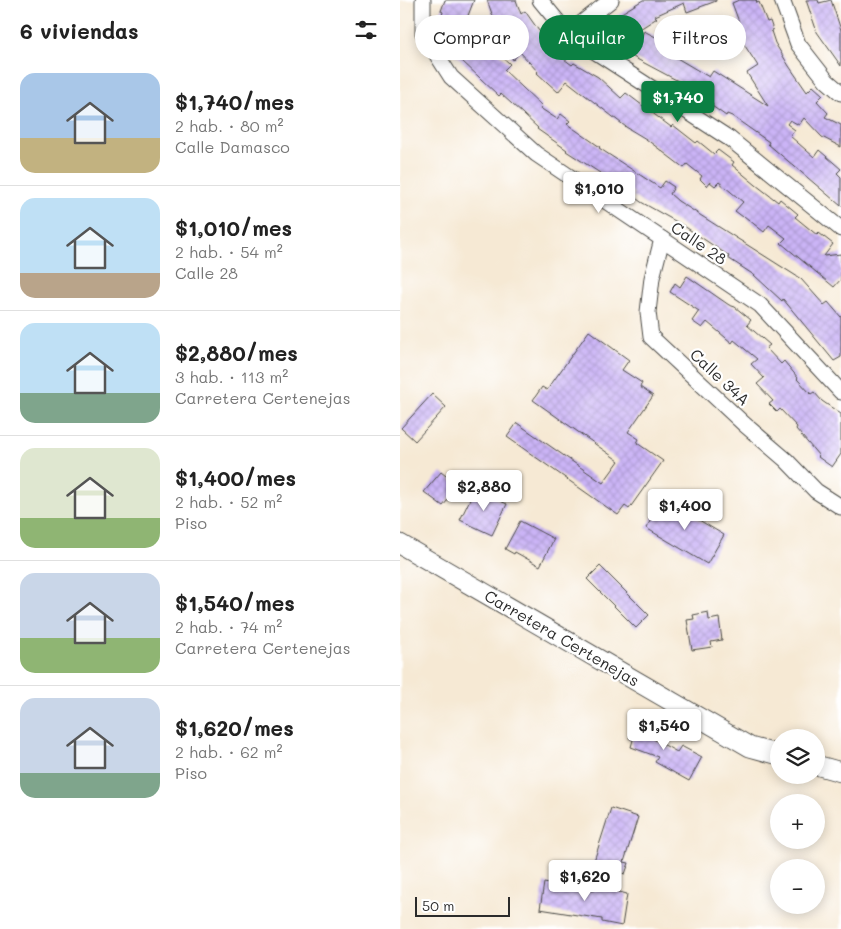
<!DOCTYPE html>
<html lang="es">
<head>
<meta charset="utf-8">
<style>
	:root { --surface:#fff; --page:#f2f2f2; --text:#222; --muted:#767676; --line:#e0e0e0; --accent:#0b8043 }
	body { margin:0; font-family:Mali,sans-serif; background:var(--page); color:var(--text); height:100vh; display:flex; flex-direction:column; font-size:19px; white-space:nowrap }
	* { box-sizing:border-box; margin:0 }
	p { font-size:16px; color:var(--muted) }
	.icon { flex:none; width:28px; height:28px; fill:none; stroke:currentColor; stroke-width:2; stroke-linecap:round; stroke-linejoin:round }
	.map { position:relative; flex:1; overflow:hidden }
	.side { display:flex; flex-direction:column; background:var(--surface); width:400px }
	.side>* { flex:none }
	.top-card { position:absolute; left:15px; top:15px; width:350px; height:45px; display:flex; gap:10px }
	.controls { position:absolute; left:370px; top:729px; display:grid; gap:10px }
	.controls a { display:grid; place-items:center; width:55px; height:55px; border-radius:50%; background:var(--surface); box-shadow:0 2px 12px #0003; font-size:25px }
	.scale { position:absolute; left:15px; bottom:12px; width:95px; box-sizing:border-box; padding-left:5px; border:2px solid #2b2b2b; border-top:0; font-size:14px; line-height:18px; white-space:nowrap; color:#2b2b2b; -webkit-text-stroke:4px #fff; paint-order:stroke }
	.price { position:absolute; translate:-50% -42px; padding:0 11px; border-radius:5px; background:#fff; color:#222; font-size:16px; line-height:32px; filter:drop-shadow(0 1px 2px #0008) }
	.price::after { content:''; position:absolute; left:50%; top:30px; width:15px; height:11px; margin-left:-8px; background:inherit; clip-path:polygon(0 0,100% 0,50% 100%) }
	.price.active { background:var(--accent); color:#fff }
	ul { padding:0; list-style:none }
	li { display:flex; align-items:center; gap:15px; height:125px; padding:0 20px }
	li+li { border-top:1px solid var(--line) }
	li span { display:grid; place-items:center; flex:none; width:140px; height:100px; border-radius:15px; color:#555 }
	li>.icon { margin-inline-start:auto }
	span .icon { width:60px; height:60px; fill:#fffc; stroke-width:1 }
	li b { font-size:21px }
	h2 { display:flex; justify-content:space-between; align-items:center; height:60px; padding:0 20px; font-size:21px }
	.tag { padding:0 18px; border-radius:22px; background:var(--surface); box-shadow:0 2px 12px #0003; font-size:18px; line-height:45px }
	.tag.active { background:var(--accent); color:#fff }
	main { display:flex; flex:1; min-height:0 }
	.map>svg:first-child { display:block }
	.building { fill:url(#building-cross-hatch) }
	.lines { fill:none; stroke-linecap:round; stroke-linejoin:round }
	.minor-casing { stroke:#494844; stroke-width:17 }
	.major-casing { stroke:#494844; stroke-width:21 }
	.minor { stroke:#fff; stroke-width:15 }
	.major { stroke:#fff; stroke-width:19 }
	.labels { text-anchor:middle; stroke-width:4.5; stroke-linejoin:round; paint-order:stroke }
	.street-label { font-size:16px; fill:#2b2b2b; stroke:#fff }
</style>
</head>
<body>
<main>
<section class="side">
<h2>6 viviendas<svg class="icon" aria-label="filters" viewBox="0 0 24 24"><path d="M4 7h16M4 17h16"/><circle cx="9" cy="7" r="2"/><circle cx="15" cy="17" r="2"/></svg></h2>
<ul>
<li><span style="background:linear-gradient(#a9c7e8 65%,#c2b280 0)"><svg class="icon" aria-label="home" viewBox="0 0 24 24"><path d="M3 11l9-7 9 7M6 9v11h12V9"/></svg></span><div><b>$1,740/mes</b><p>2 hab. · 80 m²</p><p>Calle Damasco</p></div></li>
<li><span style="background:linear-gradient(#bfe0f5 75%,#b9a48a 0)"><svg class="icon" aria-label="home" viewBox="0 0 24 24"><path d="M3 11l9-7 9 7M6 9v11h12V9"/></svg></span><div><b>$1,010/mes</b><p>2 hab. · 54 m²</p><p>Calle 28</p></div></li>
<li><span style="background:linear-gradient(#bfe0f5 70%,#7fa58c 0)"><svg class="icon" aria-label="home" viewBox="0 0 24 24"><path d="M3 11l9-7 9 7M6 9v11h12V9"/></svg></span><div><b>$2,880/mes</b><p>3 hab. · 113 m²</p><p>Carretera Certenejas</p></div></li>
<li><span style="background:linear-gradient(#dfe7d0 70%,#8fb573 0)"><svg class="icon" aria-label="home" viewBox="0 0 24 24"><path d="M3 11l9-7 9 7M6 9v11h12V9"/></svg></span><div><b>$1,400/mes</b><p>2 hab. · 52 m²</p><p>Piso</p></div></li>
<li><span style="background:linear-gradient(#c9d6e8 65%,#8fb573 0)"><svg class="icon" aria-label="home" viewBox="0 0 24 24"><path d="M3 11l9-7 9 7M6 9v11h12V9"/></svg></span><div><b>$1,540/mes</b><p>2 hab. · 74 m²</p><p>Carretera Certenejas</p></div></li>
<li><span style="background:linear-gradient(#c9d6e8 75%,#7fa58c 0)"><svg class="icon" aria-label="home" viewBox="0 0 24 24"><path d="M3 11l9-7 9 7M6 9v11h12V9"/></svg></span><div><b>$1,620/mes</b><p>2 hab. · 62 m²</p><p>Piso</p></div></li>
</ul>
</section>
<div class="map">
<svg width="441" height="929" viewBox="0 0 441 929">
	<defs>
		<pattern id="building-cross-hatch" width="8" height="8" patternUnits="userSpaceOnUse" patternTransform="scale(1.25)"><rect width="8" height="8" fill="#cbb4f6"/><path d="M0 0l8 8M0 8l8-8" fill="none" stroke="#ae9bd3"/></pattern>
	</defs>
	<rect width="100%" height="100%" fill="#fff"/>
	<filter id="ink" filterUnits="userSpaceOnUse"><feTurbulence type="fractalNoise" baseFrequency=".02" numOctaves="2"/><feDisplacementMap in="SourceGraphic" scale="10" xChannelSelector="R" yChannelSelector="G"/><feConvolveMatrix kernelMatrix="1 2 1 2 8 2 1 2 1" color-interpolation-filters="sRGB"/></filter>
	<filter id="wash" filterUnits="userSpaceOnUse"><feTurbulence type="fractalNoise" baseFrequency=".0096" numOctaves="4" result="noise"/><feDisplacementMap in="SourceGraphic" scale="20" xChannelSelector="R" yChannelSelector="G"/><feGaussianBlur stdDeviation="1.12" result="paint"/><feColorMatrix in="noise" values="0 0 0 0 0 0 0 0 0 0 0 0 0 0 0 0 0 1.4 0 .05"/><feComposite in="paint" operator="in"/></filter>
	<g filter="url(#wash)">
		<rect width="100%" height="100%" fill="#f6e9d4"/>
		<g id="blocks">
			<g class="building">
				<polygon points="45,0 74,0 64,26 41,19 43,12 41,11"/>
				<polygon points="87,0 116,0 121,14 125,11 139,31 160,56 172,65 174,63 198,77 221,98 226,93 271,127 273,125 296,143 298,141 314,154 318,150 334,162 332,165 356,185 378,202 380,199 398,214 395,217 417,235 419,233 433,244 424,256 441,254 441,279 434,287 381,243 386,238 369,225 364,232 344,216 343,217 335,211 343,202 319,182 315,186 310,182 307,186 300,179 302,176 287,164 284,168 246,139 226,127 167,81 158,92 137,73 138,72 120,52 113,60 92,24 95,22"/>
				<polygon points="243,0 316,0 316,1 287,12 284,3 255,16 257,18 212,47 207,41 204,42 195,29"/>
				<polygon points="339,0 356,0 357,3 359,2 367,22 370,21 373,30 371,31 375,43 389,66 407,92 413,86 423,95 417,101 428,113 425,117 441,125 441,147 422,137 404,118 399,125 390,120 387,124 395,130 390,136 414,157 419,150 441,169 437,173 441,177 441,206 368,144 369,142 332,116 327,114 326,116 312,106 313,104 296,93 297,91 233,57 244,31 273,46 270,54 309,77 313,71 368,106 347,73 358,66 336,32 342,30 332,3"/>
				<polygon points="406,0 418,0 419,3 431,0 441,30 441,66 417,32"/>
				<polygon points="62,32 75,43 81,37 110,64 104,70 142,106 140,108 157,119 161,114 170,121 167,124 200,147 199,148 260,188 265,181 274,187 270,194 278,201 401,279 424,305 428,302 441,317 441,357 434,361 383,299 382,301 354,275 328,258 329,256 284,226 241,202 233,196 234,193 215,181 214,182 166,151 167,150 137,129 138,128 123,114 101,94 99,96 42,42"/>
				<polygon points="287,276 329,305 335,307 351,320 347,325 370,345 366,348 381,364 384,361 398,378 397,379 411,394 414,392 422,401 441,414 441,454 432,467 418,457 419,456 396,429 397,427 380,409 377,412 369,404 373,401 357,384 364,378 351,364 357,359 334,340 332,343 307,322 302,328 292,321 299,311 270,292 275,283 280,287"/>
				<polygon points="189,331 229,360 222,370 242,383 240,387 253,396 228,432 239,439 237,443 263,461 229,509 225,506 218,515 107,437 117,423 203,483 219,461 133,400 142,387 147,390"/>
				<polygon points="32,394 46,407 15,441 1,428"/>
				<polygon points="41,472 59,486 43,506 24,492"/>
				<polygon points="75,489 107,504 92,535 60,520"/>
				<polygon points="264,499 324,535 307,564 246,528"/>
				<polygon points="120,521 154,539 140,566 115,552 114,554 105,549"/>
				<polygon points="200,566 249,615 236,628 187,579"/>
				<polygon points="308,612 309,620 319,618 322,640 311,642 312,647 292,650 287,620 294,619 293,615"/>
				<polygon points="236,718 254,725 250,737 277,752 281,746 302,757 289,781 255,762 258,757 231,747 233,740 229,738"/>
				<polygon points="211,808 238,817 224,862 229,863 225,874 193,864"/>
				<polygon points="144,883 154,885 155,883 195,890 196,886 227,894 222,926 202,922 202,919 140,909"/>
			</g>
		</g>
	</g>
	<g filter="url(#ink)">
		<use href="#blocks" fill-opacity="0" stroke="#494844" stroke-width="1"/>
		<g class="lines">
			<defs>
				<g id="minor">
					<polyline points="23,0 23,33 51,77 136,154 360,305 441,392"/>
					<polyline points="140,0 168,34 330,139 441,229"/>
					<polyline points="382,0 398,44 427,81 441,93"/>
					<polyline points="168,34 211,0"/>
					<polyline points="262,239 252,278 248,312 251,337 344,424 386,460 416,491 441,507"/>
				</g>
				<g id="major">
					<polyline points="0,544 350,747 379,755"/>
					<polyline points="416,765 441,772"/>
				</g>
			</defs>
			<use href="#minor" class="minor-casing"/>
			<use href="#major" class="major-casing"/>
			<use href="#minor" class="minor"/>
			<use href="#major" class="major"/>
		</g>
	</g>
	<g class="labels">
		<g class="street-label">
			<text transform="translate(299 243) rotate(34)" y="6">Calle 28</text>
			<text transform="translate(320 377) rotate(43)" y="6">Calle 34A</text>
			<text transform="translate(162 638) rotate(30)" y="6">Carretera Certenejas</text>
		</g>
	</g>
</svg>
<div class="controls">
<a><svg class="icon" aria-label="layers" viewBox="0 0 24 24"><path d="M12 4l9 5-9 5-9-5zM3 14l9 5 9-5"/></svg></a>
<a>+</a>
<a>−</a>
</div>
<div class="scale">50 m</div>
<b class="price active" style="left:278px;top:123px">$1,740</b>
<b class="price" style="left:199px;top:214px">$1,010</b>
<b class="price" style="left:84px;top:512px">$2,880</b>
<b class="price" style="left:285px;top:531px">$1,400</b>
<b class="price" style="left:264px;top:751px">$1,540</b>
<b class="price" style="left:185px;top:902px">$1,620</b>
<div class="top-card">
<a class="tag">Comprar</a>
<a class="tag active">Alquilar</a>
<a class="tag">Filtros</a>
</div>
</div>
</main>
</body>
</html>
